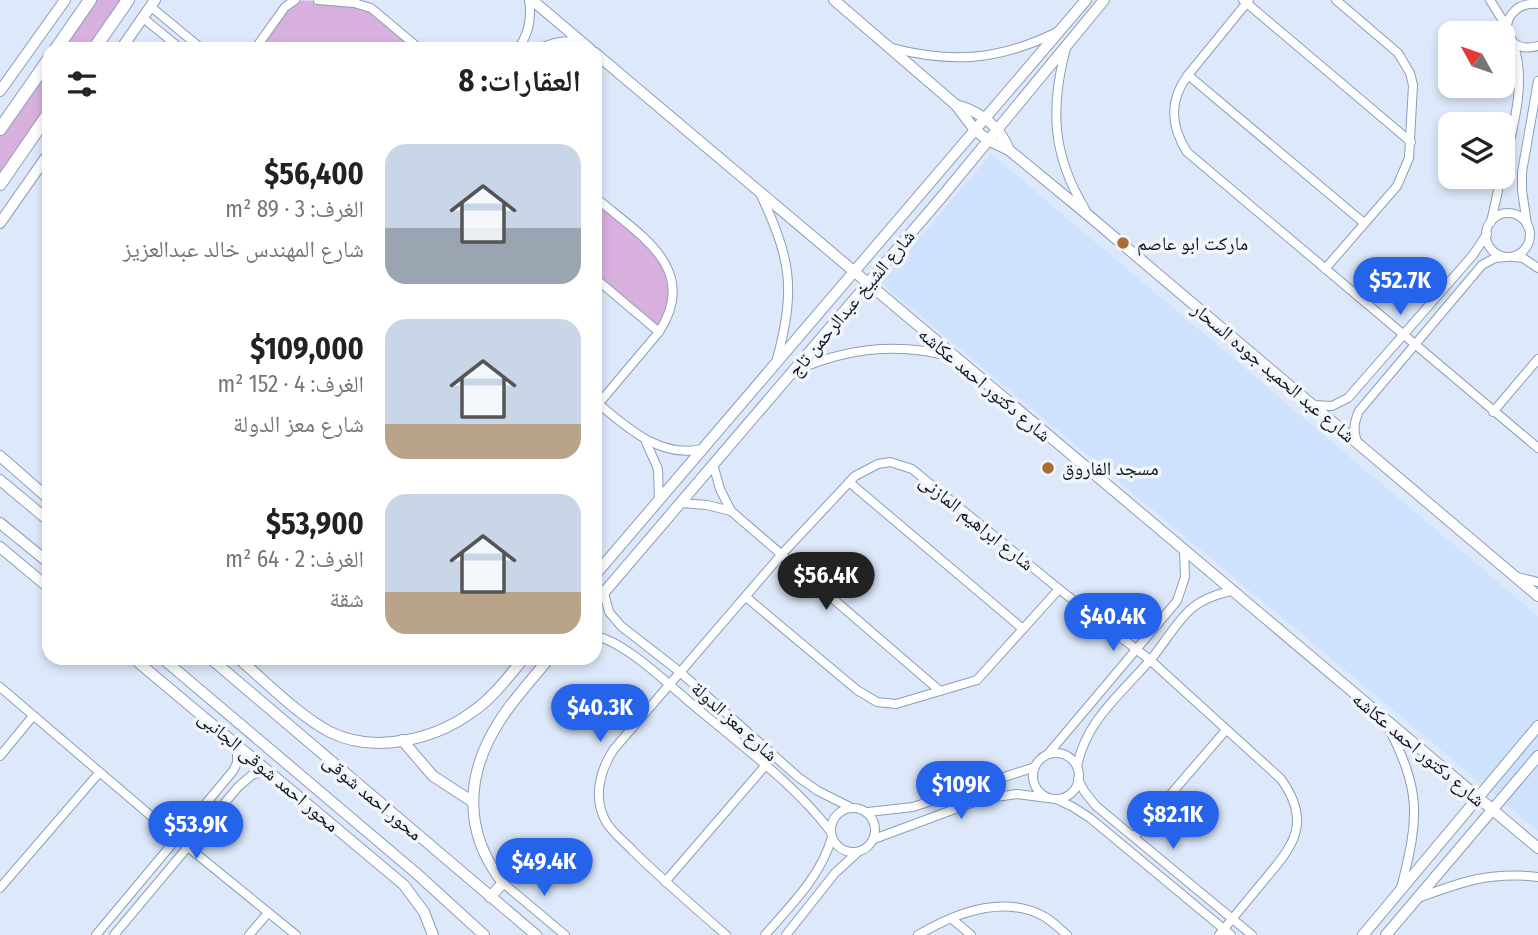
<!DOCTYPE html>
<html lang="ar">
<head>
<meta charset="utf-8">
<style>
	:root { --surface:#fff; --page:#f2f2f2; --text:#222; --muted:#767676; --accent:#2563eb }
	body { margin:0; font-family:"Fira Sans Condensed","Noto Naskh Arabic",sans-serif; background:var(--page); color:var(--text); direction:rtl; height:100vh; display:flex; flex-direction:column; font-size:26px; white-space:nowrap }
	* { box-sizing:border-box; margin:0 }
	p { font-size:23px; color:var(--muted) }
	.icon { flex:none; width:38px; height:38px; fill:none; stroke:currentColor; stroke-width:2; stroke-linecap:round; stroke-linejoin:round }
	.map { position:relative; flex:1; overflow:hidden; direction:ltr }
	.sheet { position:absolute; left:42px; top:42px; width:560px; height:623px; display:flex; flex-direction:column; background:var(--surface); border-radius:21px; box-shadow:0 4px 10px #0003; direction:rtl }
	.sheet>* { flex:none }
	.needle { width:46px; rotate:310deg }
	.fabs { position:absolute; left:1438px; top:21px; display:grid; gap:14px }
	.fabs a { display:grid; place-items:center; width:77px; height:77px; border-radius:14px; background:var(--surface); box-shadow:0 4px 10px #0003; font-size:35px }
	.price { position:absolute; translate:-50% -60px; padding:0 16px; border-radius:24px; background:var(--accent); color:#fff; font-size:23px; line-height:46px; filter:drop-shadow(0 2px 4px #0008) }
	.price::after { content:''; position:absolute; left:50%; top:42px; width:21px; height:16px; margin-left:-10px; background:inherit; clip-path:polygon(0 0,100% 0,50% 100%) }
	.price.on { background:#222; color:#fff }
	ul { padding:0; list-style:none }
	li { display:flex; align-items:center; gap:21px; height:175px; padding:0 21px }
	li span { display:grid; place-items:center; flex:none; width:196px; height:140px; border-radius:21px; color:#555 }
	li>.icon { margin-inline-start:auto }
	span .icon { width:84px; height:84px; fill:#fffc; stroke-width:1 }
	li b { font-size:30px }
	h2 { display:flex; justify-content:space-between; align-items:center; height:84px; padding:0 21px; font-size:30px }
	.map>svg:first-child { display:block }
	.built { fill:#cfe2fd }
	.green { fill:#d8b0de }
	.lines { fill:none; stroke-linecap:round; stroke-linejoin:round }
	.street-casing { stroke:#8c9eb7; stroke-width:10 }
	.secondary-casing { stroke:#8c9eb7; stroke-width:12 }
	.primary-casing { stroke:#8c9eb7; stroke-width:14 }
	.street { stroke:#fff; stroke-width:8 }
	.secondary { stroke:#fff; stroke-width:10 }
	.primary { stroke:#fff; stroke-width:12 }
	.poi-dot { fill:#ab6d33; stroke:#f2f6fb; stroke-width:2.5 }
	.labels { text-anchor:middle; stroke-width:7; stroke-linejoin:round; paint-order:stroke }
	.poi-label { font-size:19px; fill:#0c131c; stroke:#f2f6fb; text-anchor:start }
	.street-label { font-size:19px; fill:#0c131c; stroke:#f2f6fb }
</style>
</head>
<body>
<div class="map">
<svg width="1538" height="935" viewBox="0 0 1538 935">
	<rect width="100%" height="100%" fill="#dde9fa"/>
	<polygon class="built" points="991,154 1538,616 1538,831 881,283"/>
	<g class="green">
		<polygon points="90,0 130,0 94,49 56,49"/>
		<polygon points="295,0 363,4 420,49 255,49"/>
		<polygon points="49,59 49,113 0,184 0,129"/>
		<polygon points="595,197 656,249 674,290 659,332 595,278"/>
	</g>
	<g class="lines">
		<defs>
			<g id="street">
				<polyline points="318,0 354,3 371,8 420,49"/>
				<polyline points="1243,0 1411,142"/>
				<path d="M 1249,0 L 1188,75 C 1169,100 1170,125 1187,152 L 1538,448"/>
				<polyline points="1490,0 1505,24"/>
				<path d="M 1538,4 C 1498,0 1495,57 1538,46"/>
				<polyline points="150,6 202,49"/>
				<polyline points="142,17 181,49"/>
				<path d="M 892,48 C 953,64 1000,60 1057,32"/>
				<path d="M 1066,48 C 1050,108 1052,155 1085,209"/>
				<polyline points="255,49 285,7 295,0"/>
				<path d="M 518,49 C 529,34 532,18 529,0"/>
				<path d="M 539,49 C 553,42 564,40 580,42"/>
				<polyline points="1188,75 1364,223"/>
				<path d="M 1503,169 C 1513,127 1528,81 1512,40"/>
				<path d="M 760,193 C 791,259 796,288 777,359"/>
				<path d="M 595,197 C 638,234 701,268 659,332 L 595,408"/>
				<circle cx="1508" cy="235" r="22"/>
				<polyline points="1491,222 1501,177"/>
				<polyline points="1527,225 1522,190 1522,172 1538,81"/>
				<polyline points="1514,257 1523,258 1538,268"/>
				<polyline points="1325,269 1397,186 1409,158 1413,85 1410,73 1398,53 1336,0"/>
				<polyline points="595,278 659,332"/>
				<path d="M 795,371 C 846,348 898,342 952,357"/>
				<path d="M 595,401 C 626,426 659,459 702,449"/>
				<polyline points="1313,405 1332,406 1348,398 1473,255 1487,234"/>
				<polyline points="1493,412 1538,359"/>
				<polyline points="646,442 658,469 659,500"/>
				<path d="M 1357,442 C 1353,430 1354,422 1359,411 L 1482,265 L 1495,258 L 1506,257"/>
				<polyline points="713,464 720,489 731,511 940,691"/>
				<polyline points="849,482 1023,629"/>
				<polyline points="681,503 707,505 731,511"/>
				<polyline points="1517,577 1538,582"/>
				<polyline points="604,593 609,612 621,626 680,672 798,777 818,791 850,807"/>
				<polyline points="746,597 857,690 877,702 896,704 977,680 1059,589"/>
				<path d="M 595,636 C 624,641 668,684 692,704 C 739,744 793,782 831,832"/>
				<polyline points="0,687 178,839 296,935"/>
				<path d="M 1386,723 C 1421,790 1420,815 1401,888"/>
				<circle cx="1056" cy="776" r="23"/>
				<polyline points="1048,754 1177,601 1185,577 1184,551"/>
				<polyline points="0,756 33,716"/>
				<path d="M 1077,767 C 1085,721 1123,692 1152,658 C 1165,642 1177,621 1192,608 C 1204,598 1217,594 1231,591"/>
				<polyline points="1078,779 1084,791 1096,806 1252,935"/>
				<polyline points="1056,799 1073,807 1090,818 1231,935"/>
				<circle cx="853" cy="830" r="22"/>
				<polyline points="868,812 913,807 1035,767"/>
				<polyline points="1134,837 1226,730"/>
				<polyline points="874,839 982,799 1017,794 1048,798"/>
				<polyline points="665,882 765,766"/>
				<polyline points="503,883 565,935"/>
				<polyline points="0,888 99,773"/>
				<path d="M 1418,898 C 1461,882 1491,871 1538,877"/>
				<polyline points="952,919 971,935"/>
				<polyline points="96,935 233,771 237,763 237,744"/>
				<polyline points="114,935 238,787 252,775 268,770"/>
				<polyline points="249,935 268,913"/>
				<path d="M 726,935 C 695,908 664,881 634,852 C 625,842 611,832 605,820 C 593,796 600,770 614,749 L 781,555 L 855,476 L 878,464 L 890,462 L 912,469 L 1059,589 L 1150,660 L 1281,779 C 1314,825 1291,848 1261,884 C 1247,901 1233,918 1219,935"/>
				<path d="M 765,935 C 791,905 821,876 832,837"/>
				<polyline points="786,935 835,873 857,853"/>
				<path d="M 918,935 C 955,913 1004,894 1045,917 C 1053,922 1060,929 1067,935"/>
			</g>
			<g id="secondary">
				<polyline points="532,0 590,49"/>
				<polyline points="834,0 956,105 975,130 988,140 1009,150 1088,215 1538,596"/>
				<polyline points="121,49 155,0"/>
				<polyline points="595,53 1538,848"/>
				<polyline points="0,91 65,0"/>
				<path d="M 956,105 C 981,112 999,125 1009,150"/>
				<polyline points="0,223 49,153"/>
				<polyline points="0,456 49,499"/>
				<polyline points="0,480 49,521"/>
				<polyline points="0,523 49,563"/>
				<polyline points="0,547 49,588"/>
				<polyline points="595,575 1086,0"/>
				<polyline points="595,603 940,199 1104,0"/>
				<polyline points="133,658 404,885 424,912 433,935"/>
				<polyline points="162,658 416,873 484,935"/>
				<polyline points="210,658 536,935"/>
				<path d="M 238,658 C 265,681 299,716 330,732 C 374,754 434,740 472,712 C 493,698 508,677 524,658"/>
				<polyline points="402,740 433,776 473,802"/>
				<path d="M 490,897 L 503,883 C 463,832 465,775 499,722 C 513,699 533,679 549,658"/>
				<polyline points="1363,935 1538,726"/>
				<polyline points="1386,935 1538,756"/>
			</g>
			<g id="primary">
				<polyline points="56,49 90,0"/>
				<polyline points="94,49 128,0"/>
				<polyline points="0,129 49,59"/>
				<polyline points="0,184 49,113"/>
			</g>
		</defs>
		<use href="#street" class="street-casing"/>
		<use href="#secondary" class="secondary-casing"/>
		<use href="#primary" class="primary-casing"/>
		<use href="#street" class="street"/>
		<use href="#secondary" class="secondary"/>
		<use href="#primary" class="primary"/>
	</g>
	<g class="poi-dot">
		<circle cx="1123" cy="243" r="7"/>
		<circle cx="1048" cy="468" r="7"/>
	</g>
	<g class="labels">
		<g class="poi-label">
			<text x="1137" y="250">ماركت ابو عاصم</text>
			<text x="1062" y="475">مسجد الفاروق</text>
		</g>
		<g class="street-label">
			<text transform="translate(851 303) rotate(-50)" y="7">شارع الشيخ عبدالرحمن تاج</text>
			<text transform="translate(1274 372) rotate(40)" y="7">شارع عبد الحميد جوده السحار</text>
			<text transform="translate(985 384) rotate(40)" y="7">شارع دكتور احمد عكاشه</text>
			<text transform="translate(977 522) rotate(39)" y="7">شارع ابراهيم المازنى</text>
			<text transform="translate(735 721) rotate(42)" y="7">شارع معز الدولة</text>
			<text transform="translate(1419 749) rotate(40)" y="7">شارع دكتور احمد عكاشه</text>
			<text transform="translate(269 771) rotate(40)" y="7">محور احمد شوقى الجانبى</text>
			<text transform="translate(373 797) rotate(40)" y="7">محور احمد شوقى</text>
		</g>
	</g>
</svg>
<div class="fabs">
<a><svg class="needle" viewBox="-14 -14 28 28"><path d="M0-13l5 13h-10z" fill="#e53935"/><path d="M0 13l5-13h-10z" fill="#767676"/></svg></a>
<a><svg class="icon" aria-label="layers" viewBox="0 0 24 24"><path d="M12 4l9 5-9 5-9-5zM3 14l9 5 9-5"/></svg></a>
</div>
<b class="price" style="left:1400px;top:317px">$52.7K</b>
<b class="price on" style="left:826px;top:612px">$56.4K</b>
<b class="price" style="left:1113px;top:653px">$40.4K</b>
<b class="price" style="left:600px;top:744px">$40.3K</b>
<b class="price" style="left:961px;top:821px">$109K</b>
<b class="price" style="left:1173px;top:851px">$82.1K</b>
<b class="price" style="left:196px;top:861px">$53.9K</b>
<b class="price" style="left:544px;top:898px">$49.4K</b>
<section class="sheet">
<h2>العقارات: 8<svg class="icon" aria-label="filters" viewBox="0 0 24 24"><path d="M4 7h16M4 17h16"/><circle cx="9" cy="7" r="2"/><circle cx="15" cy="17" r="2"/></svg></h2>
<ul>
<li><span style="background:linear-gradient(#c9d6e8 60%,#9aa5b1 0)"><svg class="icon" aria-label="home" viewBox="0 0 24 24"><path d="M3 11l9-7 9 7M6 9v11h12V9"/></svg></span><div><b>$56,400</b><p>الغرف: 3 · 89 m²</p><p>شارع المهندس خالد عبدالعزيز</p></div></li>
<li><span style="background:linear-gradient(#c9d6e8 75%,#b9a48a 0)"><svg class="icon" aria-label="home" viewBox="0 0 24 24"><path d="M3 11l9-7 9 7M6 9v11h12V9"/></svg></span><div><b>$109,000</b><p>الغرف: 4 · 152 m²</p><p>شارع معز الدولة</p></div></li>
<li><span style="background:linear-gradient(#c9d6e8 70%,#b9a48a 0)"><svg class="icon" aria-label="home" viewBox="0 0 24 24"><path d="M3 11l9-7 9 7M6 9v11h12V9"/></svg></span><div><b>$53,900</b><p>الغرف: 2 · 64 m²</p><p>شقة</p></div></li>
</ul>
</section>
</div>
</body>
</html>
